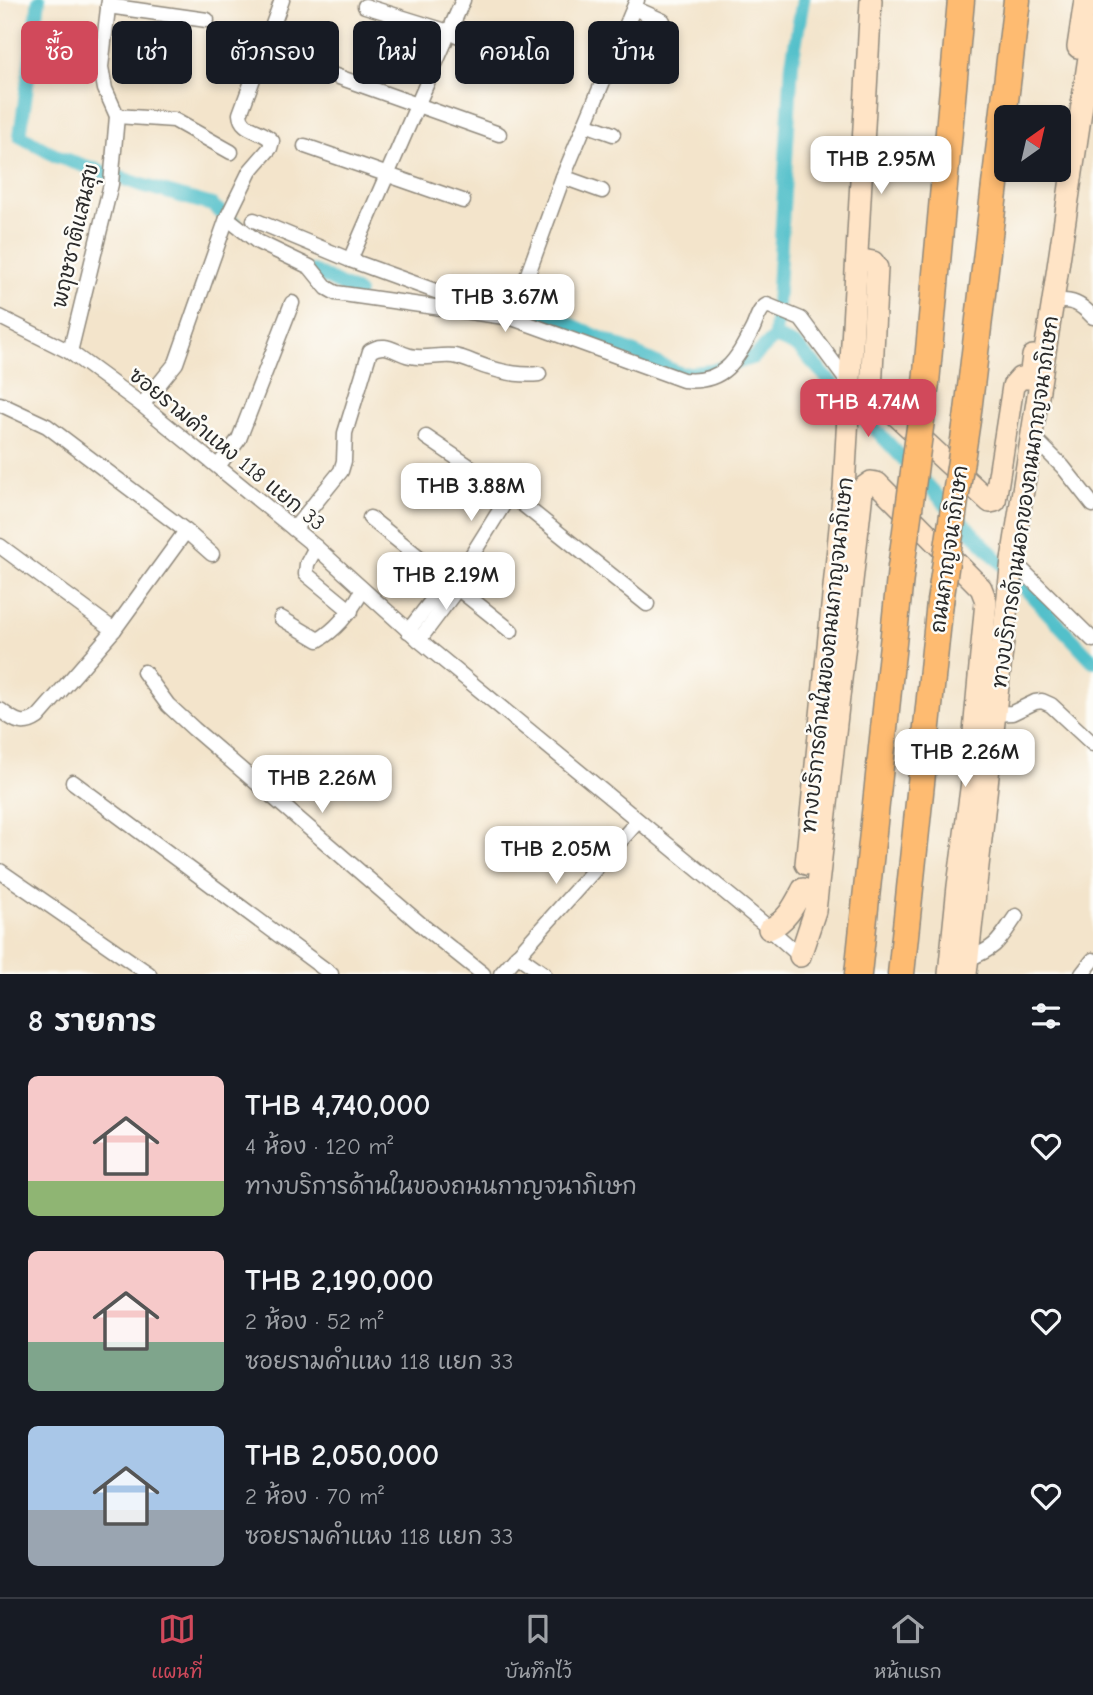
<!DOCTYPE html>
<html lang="th">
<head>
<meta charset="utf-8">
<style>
	:root { --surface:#171b24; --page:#20242c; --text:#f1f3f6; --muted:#9ea1a6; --line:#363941; --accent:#d1495b }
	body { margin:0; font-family:"Comic Neue","Playpen Sans Thai",sans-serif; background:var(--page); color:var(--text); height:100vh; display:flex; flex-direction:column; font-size:26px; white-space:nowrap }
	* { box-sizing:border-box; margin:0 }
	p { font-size:23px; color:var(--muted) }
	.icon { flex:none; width:38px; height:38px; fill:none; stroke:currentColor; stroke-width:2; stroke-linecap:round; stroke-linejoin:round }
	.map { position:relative; height:974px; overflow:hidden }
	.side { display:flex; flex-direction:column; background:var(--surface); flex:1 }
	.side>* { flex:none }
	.top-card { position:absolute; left:21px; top:21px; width:700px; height:63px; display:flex; gap:14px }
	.needle { width:46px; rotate:34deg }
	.tools { position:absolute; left:994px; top:105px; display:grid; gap:14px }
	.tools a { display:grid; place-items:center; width:77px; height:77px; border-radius:10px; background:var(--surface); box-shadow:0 4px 10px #0003; font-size:35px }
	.price { position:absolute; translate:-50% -60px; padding:0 16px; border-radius:14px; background:#fff; color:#222; font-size:23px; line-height:46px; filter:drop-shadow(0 2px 4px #0008) }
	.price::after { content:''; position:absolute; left:50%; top:42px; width:21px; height:16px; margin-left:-10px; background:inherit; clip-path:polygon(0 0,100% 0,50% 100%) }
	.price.active { background:var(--accent); color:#fff }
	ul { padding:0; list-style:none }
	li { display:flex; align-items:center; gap:21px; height:175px; padding:0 28px }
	li span { display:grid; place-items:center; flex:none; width:196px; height:140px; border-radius:10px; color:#555 }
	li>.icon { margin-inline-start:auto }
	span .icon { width:84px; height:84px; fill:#fffc; stroke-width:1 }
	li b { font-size:30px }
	h2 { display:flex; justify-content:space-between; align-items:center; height:84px; padding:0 28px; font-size:30px }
	.chip { padding:0 24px; border-radius:10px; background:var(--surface); box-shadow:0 4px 10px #0003; font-size:24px; line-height:63px }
	.chip.active { background:var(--accent); color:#fff }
	.menu { display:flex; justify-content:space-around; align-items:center; height:98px; border-top:2px solid var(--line); background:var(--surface); font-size:19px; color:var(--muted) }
	.menu a { display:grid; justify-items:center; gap:4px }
	.menu .active { color:var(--accent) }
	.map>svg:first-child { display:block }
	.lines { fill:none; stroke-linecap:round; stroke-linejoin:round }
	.canal { stroke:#53c0ca; stroke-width:14 }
	.street-casing { stroke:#8f887b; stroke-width:17 }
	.secondary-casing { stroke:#8f887b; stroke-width:24 }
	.highway-casing { stroke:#8f887b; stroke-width:29 }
	.street { stroke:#fff; stroke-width:14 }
	.secondary { stroke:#ffe4c6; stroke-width:21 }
	.highway { stroke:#febb71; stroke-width:26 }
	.highway-bridge-casing { stroke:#8f887b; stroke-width:29; stroke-linecap:butt }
	.highway-bridge { stroke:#febb71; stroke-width:26 }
	.labels { text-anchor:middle; stroke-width:5; stroke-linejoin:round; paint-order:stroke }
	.street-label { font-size:21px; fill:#2b2b2b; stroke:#fdfcf7 }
</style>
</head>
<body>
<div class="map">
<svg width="1093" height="974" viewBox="0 0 1093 974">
	<rect width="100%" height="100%" fill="#fdfcf7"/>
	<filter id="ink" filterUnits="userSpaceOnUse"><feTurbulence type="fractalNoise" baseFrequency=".0143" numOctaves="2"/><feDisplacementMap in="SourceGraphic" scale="14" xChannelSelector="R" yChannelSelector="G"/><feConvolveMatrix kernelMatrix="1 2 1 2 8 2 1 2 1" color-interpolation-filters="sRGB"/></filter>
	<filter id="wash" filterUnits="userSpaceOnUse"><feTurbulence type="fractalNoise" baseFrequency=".00686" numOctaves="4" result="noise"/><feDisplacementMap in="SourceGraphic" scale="28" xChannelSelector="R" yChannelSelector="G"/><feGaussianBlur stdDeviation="1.57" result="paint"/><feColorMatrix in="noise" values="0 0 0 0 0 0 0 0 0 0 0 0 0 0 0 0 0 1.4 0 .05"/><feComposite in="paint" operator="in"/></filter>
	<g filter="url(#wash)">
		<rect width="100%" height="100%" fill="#f3e4cb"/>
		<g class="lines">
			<g class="canal">
				<polyline points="39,0 20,136 58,157 145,186 212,205 236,225"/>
				<polyline points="313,271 358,293"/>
				<polyline points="513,315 565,322 681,374 712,371 754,357 775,337 798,347 1093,661"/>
				<polyline points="775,337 792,63 803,0"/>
			</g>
		</g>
	</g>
	<g filter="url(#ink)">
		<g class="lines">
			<defs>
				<g id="street">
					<polyline points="108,6 207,20"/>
					<polyline points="365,6 449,32 534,65"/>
					<polyline points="634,8 663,21"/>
					<polyline points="333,75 499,134"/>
					<polyline points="117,116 174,120 231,152"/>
					<polyline points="585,124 613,134"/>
					<polyline points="305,146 463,201"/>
					<polyline points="563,177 602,191"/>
					<path d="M 227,218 L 258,242 L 310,267 L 327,288 L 336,293 L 512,318 L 683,380 C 724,384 736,361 753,328 C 757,319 759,309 767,305 L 801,319 L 850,385"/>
					<polyline points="254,220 350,260 438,292"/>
					<polyline points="350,260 463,0"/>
					<path d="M 1053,301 C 1073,300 1080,303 1093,317"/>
					<polyline points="0,317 70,352 142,405 316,547 419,640 764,924 800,956"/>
					<polyline points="512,318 563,177 637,0"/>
					<polyline points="70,352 111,184 117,116 105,89 101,67 109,0"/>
					<polyline points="0,404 47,426 186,531 212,554"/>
					<path d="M 142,405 L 176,363 L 227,218 L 250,171 L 270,148 L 272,141 C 262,129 241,131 240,114 L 282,0"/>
					<polyline points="1031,435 1063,467 1093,505"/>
					<polyline points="426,437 510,494 647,604"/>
					<polyline points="218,466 239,439 292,303"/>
					<polyline points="370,518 511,631"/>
					<path d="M 294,529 L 341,471 L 344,461 L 345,433 L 370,351 C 386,341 394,352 410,356 C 425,360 439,354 454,356 C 466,358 478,365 490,368 C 506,373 522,376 539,374"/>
					<polyline points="0,546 114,630"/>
					<polyline points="316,547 307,564 306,574 351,611"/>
					<polyline points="1012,560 1093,640"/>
					<path d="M 281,618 L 318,640 C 338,629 351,611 362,591"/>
					<polyline points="408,631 448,580 455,576"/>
					<polyline points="419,640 458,588 462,571 510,494"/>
					<polyline points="144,672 168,705 194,729 424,927 483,974"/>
					<path d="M 0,710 C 14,720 22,728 38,717 L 114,630 L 186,531"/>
					<polyline points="995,714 1012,713 1035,702 1042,701 1051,705 1093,744"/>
					<polyline points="73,782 331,974"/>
					<polyline points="0,871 149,974"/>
					<polyline points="517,955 544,974"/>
					<path d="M 968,959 C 998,947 998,942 1016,916"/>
					<polyline points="501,974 638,821"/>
					<polyline points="1082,974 1093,960"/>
				</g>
				<g id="secondary">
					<polyline points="1078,47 1085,0"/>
					<polyline points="857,259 873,262 877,268 871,392 990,502 995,501 1013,386 1020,378 1030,378 1033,356"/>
					<polyline points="806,864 844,488 871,0"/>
					<path d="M 769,929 C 787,921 794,906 803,889"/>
					<polyline points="800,956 815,911 862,492 864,487 871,482 877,483 981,588 986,601 974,732 974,767 958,886 949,974"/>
					<polyline points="966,974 1012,560 1053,301 1093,30"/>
				</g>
				<g id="highway">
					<polyline points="926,383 961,0"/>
					<polyline points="967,420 1017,0"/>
					<polyline points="858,974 901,568"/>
					<polyline points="901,974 940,602"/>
				</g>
			</defs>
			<use href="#street" class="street-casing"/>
			<use href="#secondary" class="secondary-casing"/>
			<use href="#highway" class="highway-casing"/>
			<use href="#street" class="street"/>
			<use href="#secondary" class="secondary"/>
			<use href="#highway" class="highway"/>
			<defs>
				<g id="highway-bridge">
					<polyline points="901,568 926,383"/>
					<polyline points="940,602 967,420"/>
				</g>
			</defs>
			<use href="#highway-bridge" class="highway-bridge-casing"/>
			<use href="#highway-bridge" class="highway-bridge"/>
		</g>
	</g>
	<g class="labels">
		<g class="street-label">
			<text transform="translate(75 236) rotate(-77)" y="7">พฤษชาติแสนสุข</text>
			<text transform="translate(227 449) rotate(39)" y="7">ซอยรามคำแหง 118 แยก 33</text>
			<text transform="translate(1025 502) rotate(-82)" y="7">ทางบริการด้านนอกของถนนกาญจนาภิเษก</text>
			<text transform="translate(949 549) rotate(-82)" y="7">ถนนกาญจนาภิเษก</text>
			<text transform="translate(827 655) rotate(-84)" y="7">ทางบริการด้านในของถนนกาญจนาภิเษก</text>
		</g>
	</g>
</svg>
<div class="tools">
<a><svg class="needle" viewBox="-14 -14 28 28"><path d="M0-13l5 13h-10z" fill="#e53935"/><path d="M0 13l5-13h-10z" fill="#9ea1a6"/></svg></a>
</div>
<b class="price" style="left:881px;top:196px">THB 2.95M</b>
<b class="price" style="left:505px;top:334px">THB 3.67M</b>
<b class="price active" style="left:868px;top:439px">THB 4.74M</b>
<b class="price" style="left:471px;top:523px">THB 3.88M</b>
<b class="price" style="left:446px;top:612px">THB 2.19M</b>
<b class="price" style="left:965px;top:789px">THB 2.26M</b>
<b class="price" style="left:322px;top:815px">THB 2.26M</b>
<b class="price" style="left:556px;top:886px">THB 2.05M</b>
<div class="top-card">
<a class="chip active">ซื้อ</a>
<a class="chip">เช่า</a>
<a class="chip">ตัวกรอง</a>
<a class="chip">ใหม่</a>
<a class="chip">คอนโด</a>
<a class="chip">บ้าน</a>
</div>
</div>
<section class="side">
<h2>8 รายการ<svg class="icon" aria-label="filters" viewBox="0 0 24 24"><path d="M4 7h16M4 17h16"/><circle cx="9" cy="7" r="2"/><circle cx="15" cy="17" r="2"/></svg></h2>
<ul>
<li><span style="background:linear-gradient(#f6c9c9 75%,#8fb573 0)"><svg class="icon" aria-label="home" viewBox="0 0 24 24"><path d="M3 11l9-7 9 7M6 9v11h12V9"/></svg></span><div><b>THB 4,740,000</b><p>4 ห้อง · 120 m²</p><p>ทางบริการด้านในของถนนกาญจนาภิเษก</p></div><svg class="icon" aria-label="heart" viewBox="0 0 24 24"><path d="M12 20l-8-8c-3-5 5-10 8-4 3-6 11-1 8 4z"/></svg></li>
<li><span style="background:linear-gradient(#f6c9c9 65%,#7fa58c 0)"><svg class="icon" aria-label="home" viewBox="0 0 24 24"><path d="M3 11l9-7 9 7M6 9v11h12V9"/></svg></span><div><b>THB 2,190,000</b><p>2 ห้อง · 52 m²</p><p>ซอยรามคำแหง 118 แยก 33</p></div><svg class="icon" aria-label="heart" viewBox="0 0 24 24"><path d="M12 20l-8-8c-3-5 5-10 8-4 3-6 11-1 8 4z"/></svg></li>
<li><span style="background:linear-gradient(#a9c7e8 60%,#9aa5b1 0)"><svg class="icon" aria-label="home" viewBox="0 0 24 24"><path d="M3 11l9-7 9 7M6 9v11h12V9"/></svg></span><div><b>THB 2,050,000</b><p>2 ห้อง · 70 m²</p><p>ซอยรามคำแหง 118 แยก 33</p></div><svg class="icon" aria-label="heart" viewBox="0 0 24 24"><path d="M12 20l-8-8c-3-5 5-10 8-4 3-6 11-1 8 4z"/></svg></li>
</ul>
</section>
<nav class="menu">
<a class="active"><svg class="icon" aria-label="map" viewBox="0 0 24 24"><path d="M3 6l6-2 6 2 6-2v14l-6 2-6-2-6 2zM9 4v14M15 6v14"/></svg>แผนที่</a>
<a><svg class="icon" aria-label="saved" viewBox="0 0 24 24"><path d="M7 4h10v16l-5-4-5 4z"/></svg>บันทึกไว้</a>
<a><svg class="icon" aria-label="home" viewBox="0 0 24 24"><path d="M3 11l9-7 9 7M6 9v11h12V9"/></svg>หน้าแรก</a>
</nav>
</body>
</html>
